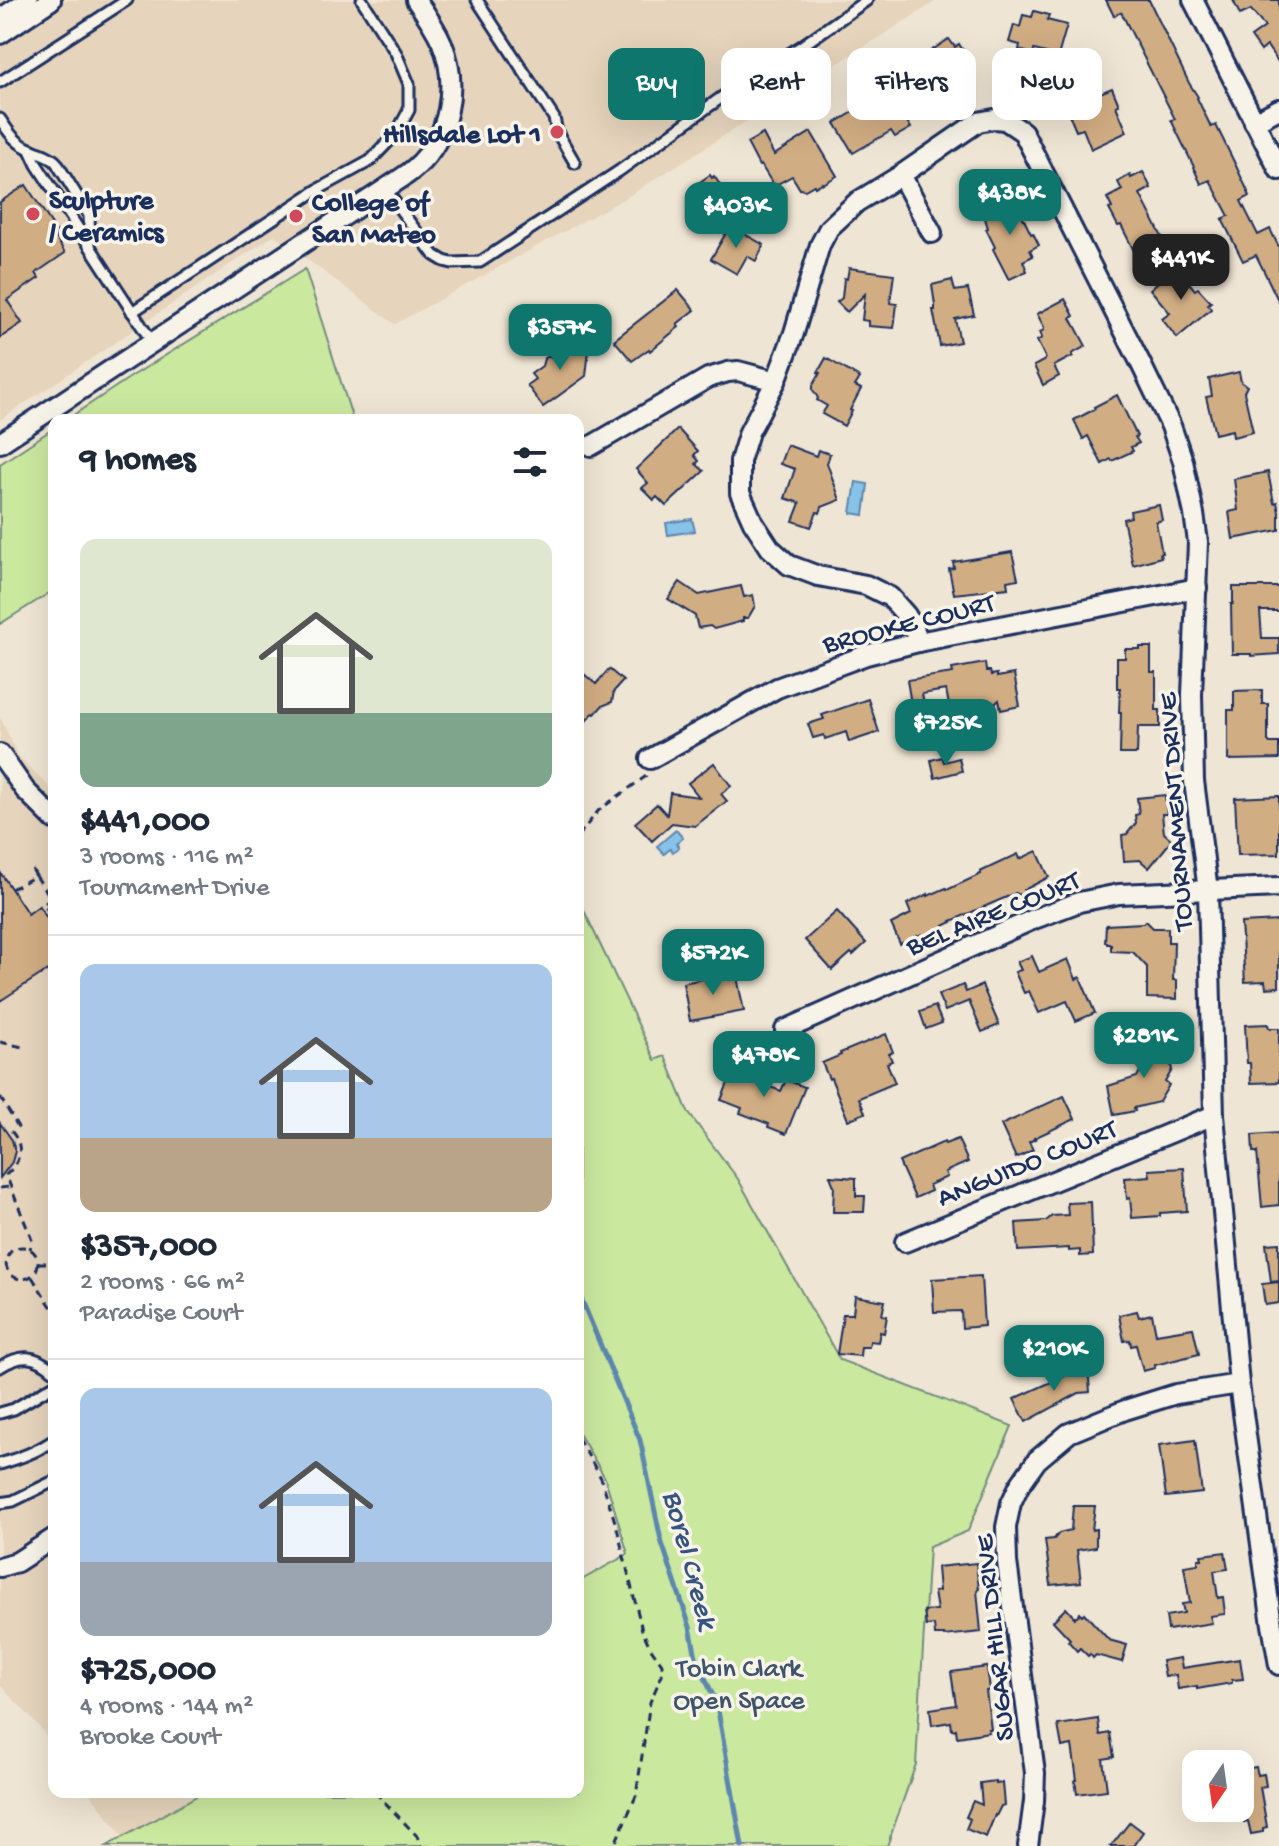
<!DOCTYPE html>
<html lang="en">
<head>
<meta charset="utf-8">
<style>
	:root { --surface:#fff; --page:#f6f6f7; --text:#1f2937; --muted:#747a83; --line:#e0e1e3; --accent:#0f766e }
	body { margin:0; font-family:"Gochi Hand",sans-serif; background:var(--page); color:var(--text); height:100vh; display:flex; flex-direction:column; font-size:30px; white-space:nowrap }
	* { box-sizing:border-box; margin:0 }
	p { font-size:26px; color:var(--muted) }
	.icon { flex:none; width:44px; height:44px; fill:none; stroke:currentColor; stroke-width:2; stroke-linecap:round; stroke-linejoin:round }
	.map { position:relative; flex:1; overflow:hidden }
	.panel { position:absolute; left:48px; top:414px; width:536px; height:1384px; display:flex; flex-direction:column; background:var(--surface); border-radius:16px; box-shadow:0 8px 32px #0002 }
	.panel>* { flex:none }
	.banner { position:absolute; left:608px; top:48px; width:550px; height:72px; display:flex; gap:16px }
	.needle { width:52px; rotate:193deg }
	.tools { position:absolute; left:1182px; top:1750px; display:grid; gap:16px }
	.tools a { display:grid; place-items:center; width:72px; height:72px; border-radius:16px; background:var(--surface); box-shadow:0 8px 32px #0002; font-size:40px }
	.price { position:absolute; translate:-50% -68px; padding:0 18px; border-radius:16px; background:var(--accent); color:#fff; font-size:26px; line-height:52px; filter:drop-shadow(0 2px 4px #0008) }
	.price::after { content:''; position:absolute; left:50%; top:48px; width:24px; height:18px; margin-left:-12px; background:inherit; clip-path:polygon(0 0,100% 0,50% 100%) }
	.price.selected { background:#222; color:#fff }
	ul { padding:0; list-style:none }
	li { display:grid; align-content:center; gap:16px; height:424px; padding:0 32px }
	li+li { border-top:2px solid var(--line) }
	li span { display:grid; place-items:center; height:248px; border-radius:16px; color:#555 }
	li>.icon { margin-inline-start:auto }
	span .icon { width:144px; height:144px; fill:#fffc; stroke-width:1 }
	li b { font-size:34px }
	h2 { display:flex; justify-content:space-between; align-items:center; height:96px; padding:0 32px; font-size:34px }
	.chip { padding:0 28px; border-radius:16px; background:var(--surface); box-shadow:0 8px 32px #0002; font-size:28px; line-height:72px }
	.chip.selected { background:var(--accent); color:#fff }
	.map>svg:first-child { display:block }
	.built { fill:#e6d4bc }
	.green { fill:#cbe89f; stroke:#738c7e; stroke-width:2 }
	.water { fill:#88c2e7; stroke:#5c87b0; stroke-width:2 }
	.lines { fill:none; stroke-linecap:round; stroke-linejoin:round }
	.stream { stroke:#5c87b0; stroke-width:5 }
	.building { fill:#d1ad83; stroke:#1b2f5e; stroke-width:2 }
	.lane-casing { stroke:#1b2f5e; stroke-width:15 }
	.street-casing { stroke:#1b2f5e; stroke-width:24 }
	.path { stroke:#1b2f5e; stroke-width:3; stroke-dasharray:8 6; stroke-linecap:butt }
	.lane { stroke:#f7f3e8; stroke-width:9 }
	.street { stroke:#f7f3e8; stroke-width:18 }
	.poi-dot { fill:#d1495b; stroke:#f7f3e8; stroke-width:3 }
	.labels { text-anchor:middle; stroke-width:7; stroke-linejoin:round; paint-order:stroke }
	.poi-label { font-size:28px; font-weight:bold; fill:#1b2f5e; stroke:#f7f3e8; text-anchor:start }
	.street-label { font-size:28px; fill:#1b2f5e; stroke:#f7f3e8 }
	.park-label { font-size:28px; fill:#3e546b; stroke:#f7f3e8 }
	.water-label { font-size:30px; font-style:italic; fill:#365480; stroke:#f7f3e8 }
</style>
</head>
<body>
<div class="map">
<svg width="1279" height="1846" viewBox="0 0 1279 1846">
	<rect width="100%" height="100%" fill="#efe5d4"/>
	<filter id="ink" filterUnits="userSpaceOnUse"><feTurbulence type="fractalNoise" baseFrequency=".0125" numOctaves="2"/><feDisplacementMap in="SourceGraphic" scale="16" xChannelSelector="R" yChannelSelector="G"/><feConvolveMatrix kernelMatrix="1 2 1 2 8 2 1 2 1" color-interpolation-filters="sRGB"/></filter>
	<g filter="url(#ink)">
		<g class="built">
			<polygon points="0,0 938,0 627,197 395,324 274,235 0,420"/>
			<polygon points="0,717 19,757 54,791 54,1746 36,1723 0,1685"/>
			<polygon points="89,1792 212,1792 127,1842"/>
		</g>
		<g class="green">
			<polygon points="305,269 353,420 66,420 129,378"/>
			<polygon points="54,428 54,590 0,624 0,464"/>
			<polygon points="578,898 655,1060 665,1056 688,1112 738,1179 840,1360 1012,1426 968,1531 929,1547 916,1764 887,1846 107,1846 204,1792 578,1792 578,1582 628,1554 605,1478 578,1432"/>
		</g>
		<g class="water">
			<polygon points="856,482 868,484 864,515 851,513"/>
			<polygon points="692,519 695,531 668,535 666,523"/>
			<polygon points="676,830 683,838 676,844 679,847 673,852 670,849 664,854 657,846"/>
		</g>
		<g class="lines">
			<polyline class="stream" points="578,1291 640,1440 661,1540 690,1627 696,1657 717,1705 742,1846"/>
		</g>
		<g class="building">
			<polygon points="1106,0 1149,0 1189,83 1198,97 1197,98 1211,127 1216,125 1237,168 1250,196 1241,201 1258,235 1270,229 1279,247 1279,302 1256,255 1243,261 1222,219 1229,216 1210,180 1201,184 1195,171 1196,171 1171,120 1175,119 1121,12 1114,16"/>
			<polygon points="1233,0 1279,0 1279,63 1267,46 1261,51 1251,37 1265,27 1251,10 1240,15"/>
			<polygon points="1034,11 1049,15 1047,20 1067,25 1058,56 1034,50 1033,54 1019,50 1020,45 1009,42 1014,25 1020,27 1023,15 1032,17"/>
			<polygon points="949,39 955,47 959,44 966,55 960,60 964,66 938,83 924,65 925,64 920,58"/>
			<polygon points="889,79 897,93 894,95 899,104 897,105 911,128 895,137 891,131 853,153 835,123 867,104 866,102 874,97 872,92 880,88 878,85"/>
			<polygon points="1112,88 1119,105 1116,106 1127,132 1091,149 1083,129 1076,131 1066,107"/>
			<polygon points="811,132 837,176 823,184 822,183 815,187 814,185 805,190 800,189 792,176 774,186 761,165 759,166 747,143 763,134 774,155"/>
			<polygon points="1143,172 1151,188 1140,194 1163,239 1144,249 1142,247 1134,251 1121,225 1118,226 1109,209 1112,208 1107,198 1122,190 1118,182 1130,175 1131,178"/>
			<polygon points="710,175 712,178 714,176 729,198 713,208 697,184"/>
			<polygon points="26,185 57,232 54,234 65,253 36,273 39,278 7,300 22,323 0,338 0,202"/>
			<polygon points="1013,197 1031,234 1033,233 1039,245 1030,250 1033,256 1023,261 1027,271 1010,279 1008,278 993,249 995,247 986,229 988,228 983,212"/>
			<polygon points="730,226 764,245 756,261 747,256 737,274 711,259"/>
			<polygon points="1176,267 1195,290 1198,288 1211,302 1208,304 1211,309 1177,338 1162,319 1170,313 1150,289"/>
			<polygon points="849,268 894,274 890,303 897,304 894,328 868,326 868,321 862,320 865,294 847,312 837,302 842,298 844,278 847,279"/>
			<polygon points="952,280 955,291 968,289 974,315 955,319 960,342 940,346 933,310 935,310 935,305 932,285"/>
			<polygon points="678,290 695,310 677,324 679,327 650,351 649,349 632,361 614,340"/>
			<polygon points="1065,299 1074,316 1071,318 1086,346 1072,354 1073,356 1054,366 1059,376 1043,385 1034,366 1045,360 1045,357 1037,341 1042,338 1040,332 1044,330 1044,327 1037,314"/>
			<polygon points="564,338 582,340 581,348 589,350 586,376 543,407 527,385 535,379 531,374 542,366 544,359 547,357 554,357 563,350"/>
			<polygon points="826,358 860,378 855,386 861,389 850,410 852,411 844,426 822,414 827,406 817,400 818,398 813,390 813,385 820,373 818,372"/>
			<polygon points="1239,372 1241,382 1247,386 1244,392 1253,432 1233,437 1232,430 1215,434 1206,397 1212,396 1209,379"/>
			<polygon points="1117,395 1137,436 1135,437 1139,443 1131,447 1133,451 1112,461 1111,459 1102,464 1088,436 1083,439 1074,420 1095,409 1094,407"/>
			<polygon points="678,429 698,451 694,455 699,461 696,464 704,471 666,506 657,497 654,500 642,488 648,483 636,469"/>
			<polygon points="787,445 816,456 818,450 830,454 827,463 840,500 822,507 820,513 817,512 811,527 793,521 800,503 785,498 795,469 780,464"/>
			<polygon points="1268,472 1274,503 1277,502 1279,512 1279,530 1233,539 1229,512 1238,510 1234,479"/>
			<polygon points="1159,505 1162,520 1156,522 1162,553 1160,553 1161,557 1133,565 1123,519 1131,517 1130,511"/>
			<polygon points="1012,552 1018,579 1007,581 1008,588 954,594 949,569 954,568 953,562"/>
			<polygon points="680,582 699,595 741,586 744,597 753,595 755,606 748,618 743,618 743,621 714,629 710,626 698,628 695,616 668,599"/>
			<polygon points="1233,587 1279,587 1279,611 1260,611 1262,638 1279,638 1279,654 1251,656 1251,654 1232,654 1231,604 1233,604"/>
			<polygon points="1140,647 1151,647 1151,672 1156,672 1156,710 1160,710 1160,727 1138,727 1137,754 1120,754 1121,712 1119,712 1120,688 1117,688 1117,658 1125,658 1125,649 1140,649"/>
			<polygon points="985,663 986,671 990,671 991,675 997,674 997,677 1014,674 1020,706 1001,710 999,700 986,712 982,713 975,711 951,715 946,690 922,694 926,714 913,716 907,680 953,673 952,669"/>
			<polygon points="578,669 596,684 609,669 623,681 614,691 612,702 602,706 595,714 593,713 586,721 578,714"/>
			<polygon points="1262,690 1262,704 1268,704 1268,741 1270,743 1279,743 1279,759 1228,760 1228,710 1234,710 1234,691"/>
			<polygon points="868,699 879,732 849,742 846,732 825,739 824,735 813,738 808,724 824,719 822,715"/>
			<polygon points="942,757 944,762 959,758 962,771 935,778 931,760"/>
			<polygon points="714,763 731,786 721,794 727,801 695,826 672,823 652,841 635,823 657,804 667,815 670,793 699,797 688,783"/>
			<polygon points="1165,795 1167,814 1162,814 1164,833 1172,840 1149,868 1140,860 1124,861 1122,835 1127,834 1136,823 1135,815 1139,814 1137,798"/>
			<polygon points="1279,796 1279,854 1238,855 1235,798"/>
			<polygon points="1037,851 1049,877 1024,890 1023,898 1016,893 951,921 952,922 923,936 922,934 900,944 891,924 911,914 907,904 928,894 928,896 946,888 947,890 981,874 980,872 1018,854 1020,859"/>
			<polygon points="0,872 28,914 39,906 54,929 54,966 0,1001"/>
			<polygon points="837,911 866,943 853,955 851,953 832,970 805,940"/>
			<polygon points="1146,921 1153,928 1168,928 1168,942 1174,942 1173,980 1177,980 1177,999 1147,998 1147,967 1133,952 1111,951 1111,944 1107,944 1107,942 1105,942 1106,925 1143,923"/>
			<polygon points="1279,921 1279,987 1266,988 1265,981 1245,982 1241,923"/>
			<polygon points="1032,956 1039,972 1068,959 1076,979 1080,977 1095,1013 1076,1021 1067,1001 1039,1013 1029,991 1024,993 1015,972 1021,970 1017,962"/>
			<polygon points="736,972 744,1011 690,1021 683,983"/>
			<polygon points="963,985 966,992 982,985 999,1025 982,1032 969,1001 945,1011 938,995"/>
			<polygon points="935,1006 942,1023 926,1029 920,1012"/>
			<polygon points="1268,1024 1269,1028 1279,1028 1279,1082 1251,1083 1250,1063 1247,1063 1245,1025"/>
			<polygon points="886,1034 893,1052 889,1054 892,1061 887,1063 895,1083 859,1098 865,1113 848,1120 831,1078 829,1079 822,1063 841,1055 840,1053"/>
			<polygon points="1161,1037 1165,1049 1168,1048 1172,1070 1165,1082 1169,1085 1159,1102 1134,1108 1135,1111 1114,1115 1108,1086 1137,1077 1145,1062 1140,1043"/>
			<polygon points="745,1062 761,1068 756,1082 781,1091 786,1080 805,1087 786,1134 768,1127 769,1124 740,1113 742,1108 721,1100 729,1081 736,1083"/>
			<polygon points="1064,1096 1075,1119 1034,1138 1035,1139 1029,1142 1033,1150 1016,1158 1001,1125"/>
			<polygon points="0,1123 12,1140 15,1151 12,1162 0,1178"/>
			<polygon points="1279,1133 1279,1205 1262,1207 1257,1152 1253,1152 1252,1135"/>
			<polygon points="958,1139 968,1162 945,1172 947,1177 929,1185 931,1191 915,1198 899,1162 944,1142 945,1144"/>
			<polygon points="1184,1168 1187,1211 1160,1213 1160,1216 1132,1218 1130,1198 1127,1199 1125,1178 1150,1176 1149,1170"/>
			<polygon points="830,1176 856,1178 856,1196 865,1196 864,1212 833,1212 834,1186"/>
			<polygon points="1091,1202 1093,1255 1080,1256 1080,1250 1069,1251 1069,1248 1018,1251 1016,1223 1046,1221 1052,1216 1068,1215 1067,1203"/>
			<polygon points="1279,1243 1279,1281 1271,1282 1266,1244"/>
			<polygon points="981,1276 984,1326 962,1328 961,1311 934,1312 932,1279"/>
			<polygon points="1279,1282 1279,1303 1265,1305 1262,1284"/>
			<polygon points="855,1296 885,1301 882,1315 887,1316 884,1333 880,1332 878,1342 870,1341 869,1347 861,1347 860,1356 837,1354 843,1314 853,1314"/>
			<polygon points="1137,1311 1139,1317 1152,1314 1156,1334 1193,1328 1199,1354 1155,1365 1155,1368 1143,1371 1136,1345 1131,1346 1130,1340 1124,1341 1119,1315"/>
			<polygon points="1088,1367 1090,1392 1079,1393 1026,1422 1014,1399 1071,1373 1071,1368"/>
			<polygon points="1195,1440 1202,1493 1166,1497 1159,1445"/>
			<polygon points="1073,1506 1095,1506 1092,1530 1096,1529 1096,1547 1077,1550 1081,1582 1051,1585 1045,1540 1054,1539 1059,1533 1071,1530"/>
			<polygon points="1225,1552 1228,1569 1214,1571 1218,1598 1223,1597 1225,1614 1210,1616 1212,1623 1168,1630 1166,1616 1184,1613 1182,1604 1190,1603 1184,1566 1198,1564 1198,1559 1202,1559 1201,1555"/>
			<polygon points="976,1563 979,1589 977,1590 981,1632 944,1636 944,1635 935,1635 934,1625 926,1626 924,1611 937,1610 934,1592 939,1591 937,1567"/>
			<polygon points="1066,1608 1075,1618 1080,1613 1082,1615 1084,1613 1109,1640 1127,1645 1122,1662 1096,1655 1093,1658 1090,1654 1088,1656 1080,1648 1077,1651 1068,1641 1070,1639 1053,1621"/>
			<polygon points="1180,1658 1182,1668 1240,1659 1243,1679 1232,1680 1232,1683 1197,1689 1197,1686 1178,1689 1176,1675 1165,1677 1162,1661"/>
			<polygon points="987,1667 990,1690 986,1691 991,1729 988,1729 989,1732 957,1737 956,1729 952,1730 951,1722 932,1725 930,1709 956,1705 951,1672"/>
			<polygon points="1098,1719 1100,1735 1110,1733 1114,1757 1103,1759 1107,1790 1077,1794 1075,1780 1077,1780 1072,1745 1062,1747 1058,1725"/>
			<polygon points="1256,1767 1258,1775 1264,1774 1266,1786 1260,1787 1267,1827 1263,1828 1263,1832 1251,1834 1248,1821 1244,1822 1240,1803 1240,1770"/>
			<polygon points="996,1781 996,1784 1002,1783 1004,1805 1001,1806 996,1816 995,1815 986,1837 966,1829 970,1819 966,1817 973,1801 982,1805 980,1783"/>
			<polygon points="1130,1822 1143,1832 1133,1846 1111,1846"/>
		</g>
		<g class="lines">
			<defs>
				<g id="lane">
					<polyline points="477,0 554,118 557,132 575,163"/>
					<polyline points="0,82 127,0"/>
					<path d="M 0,119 C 9,133 17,145 33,150 C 42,154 49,155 56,162 L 89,215 L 90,246"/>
					<polyline points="30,150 37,165 152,342"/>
					<polyline points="385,189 434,255 444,261 452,263 480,262 619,171 729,92 803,45 867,0"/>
					<polyline points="132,312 317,190 370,161 396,134 409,110 409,84 396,53 362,0"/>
					<path d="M 0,1367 C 20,1354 35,1354 54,1371"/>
					<polyline points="0,1413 14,1409 54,1385"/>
					<path d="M 0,1464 C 19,1458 37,1452 54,1440"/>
					<polyline points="0,1503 13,1501 54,1481"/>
				</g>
				<g id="street">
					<polyline points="1193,0 1279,170"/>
					<polyline points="0,19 28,0"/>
					<polyline points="0,34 51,0"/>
					<polyline points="1254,122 1279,109"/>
					<polyline points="901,175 932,233"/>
					<path d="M 0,443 L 385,189 C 395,182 406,176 415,168 C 450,137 459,85 442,43 C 435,27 426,14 416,0"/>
					<polyline points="591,446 708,378 728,372 738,371 776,381"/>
					<polyline points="918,642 914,628 906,615 890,597 866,585 818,576 789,565 770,548 753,522 740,493 740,461 749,432 776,381 794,333 820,245 829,228 857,202 901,175 978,122 994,119 1005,120 1023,132 1139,360 1171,426 1183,461 1194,514 1198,542 1192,695 1194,781 1208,891 1214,1115 1239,1384 1272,1625 1279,1665"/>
					<polyline points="0,754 25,790 54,819"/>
					<polyline points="650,759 777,688 866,655 918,642 1197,588"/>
					<polyline points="785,1030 1034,919 1079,902 1119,894 1279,887"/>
					<polyline points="905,1242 1214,1115"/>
					<polyline points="0,1567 17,1562 54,1538"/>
					<polyline points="1028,1846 1034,1801 1035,1773 1007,1562 1006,1527 1011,1503 1019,1486 1037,1460 1069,1433 1125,1410 1176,1394 1239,1384"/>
				</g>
			</defs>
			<use href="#lane" class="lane-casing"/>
			<use href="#street" class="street-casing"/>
			<g class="path">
				<polyline points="578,836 599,810 649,774"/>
				<polyline points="36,876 52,899 43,904 54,918"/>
				<polyline points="11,889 36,876 31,867"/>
				<polyline points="0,1042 27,1048"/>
				<path d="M 0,1097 L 18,1127 L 12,1132 C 25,1148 20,1162 6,1175 L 32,1240 L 30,1249"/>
				<polyline points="0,1188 9,1187"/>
				<circle cx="22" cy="1263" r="16"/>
				<polyline points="38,1263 54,1263"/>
				<polyline points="32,1277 54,1311"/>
				<polyline points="578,1438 601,1478 617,1528 642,1630 650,1647 662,1664 662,1675 650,1702 636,1796 614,1846"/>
				<polyline points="375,1792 417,1836 421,1846"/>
			</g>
			<use href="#lane" class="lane"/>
			<use href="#street" class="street"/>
		</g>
	</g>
	<g class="poi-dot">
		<circle cx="557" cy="132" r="8"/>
		<circle cx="33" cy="214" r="8"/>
		<circle cx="296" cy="216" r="8"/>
	</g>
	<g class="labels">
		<g class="poi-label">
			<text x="541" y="142" text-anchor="end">Hillsdale Lot 1</text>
			<text x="49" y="208">Sculpture<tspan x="49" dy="32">/ Ceramics</tspan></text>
			<text x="312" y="210">College of<tspan x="312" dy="32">San Mateo</tspan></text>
		</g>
		<g class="street-label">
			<text transform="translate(908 621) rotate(-14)" y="10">BROOKE COURT</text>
			<text transform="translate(1173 812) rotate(-94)" y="10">TOURNAMENT DRIVE</text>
			<text transform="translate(992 911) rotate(-22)" y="10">BEL AIRE COURT</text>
			<text transform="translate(1026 1161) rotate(-22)" y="10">ANGUIDO COURT</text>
			<text transform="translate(992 1638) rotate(-96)" y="10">SUGAR HILL DRIVE</text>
		</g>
		<g class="park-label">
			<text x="739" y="1676">Tobin Clark<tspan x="739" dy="32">Open Space</tspan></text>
		</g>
		<g class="water-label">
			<text transform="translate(692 1559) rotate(75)" y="10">Borel Creek</text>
		</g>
	</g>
</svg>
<div class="tools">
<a><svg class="needle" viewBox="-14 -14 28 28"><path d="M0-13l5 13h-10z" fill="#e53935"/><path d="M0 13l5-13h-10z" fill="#747a83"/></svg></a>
</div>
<b class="price" style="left:1010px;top:237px">$438K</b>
<b class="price" style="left:736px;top:250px">$403K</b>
<b class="price selected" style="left:1181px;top:302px">$441K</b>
<b class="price" style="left:560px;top:372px">$357K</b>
<b class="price" style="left:946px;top:767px">$725K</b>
<b class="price" style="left:713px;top:997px">$572K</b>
<b class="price" style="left:1144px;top:1080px">$281K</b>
<b class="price" style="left:764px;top:1099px">$478K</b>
<b class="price" style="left:1054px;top:1393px">$210K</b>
<div class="banner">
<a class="chip selected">Buy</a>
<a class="chip">Rent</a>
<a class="chip">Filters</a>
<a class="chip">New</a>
</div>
<section class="panel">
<h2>9 homes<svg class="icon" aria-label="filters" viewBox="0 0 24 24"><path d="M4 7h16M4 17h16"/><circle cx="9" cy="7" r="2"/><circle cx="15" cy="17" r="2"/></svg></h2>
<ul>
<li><span style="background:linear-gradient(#dfe7d0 70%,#7fa58c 0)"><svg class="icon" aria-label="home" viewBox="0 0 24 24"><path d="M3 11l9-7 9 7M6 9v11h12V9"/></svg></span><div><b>$441,000</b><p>3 rooms · 116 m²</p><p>Tournament Drive</p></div></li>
<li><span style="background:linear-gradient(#a9c7e8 70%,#b9a48a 0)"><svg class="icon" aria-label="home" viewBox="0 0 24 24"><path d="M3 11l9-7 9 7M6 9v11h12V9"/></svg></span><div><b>$357,000</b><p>2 rooms · 66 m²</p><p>Paradise Court</p></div></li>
<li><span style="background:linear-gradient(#a9c7e8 70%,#9aa5b1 0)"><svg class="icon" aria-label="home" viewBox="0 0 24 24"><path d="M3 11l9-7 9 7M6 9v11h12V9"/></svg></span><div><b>$725,000</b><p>4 rooms · 144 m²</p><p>Brooke Court</p></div></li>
</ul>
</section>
</div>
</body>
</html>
